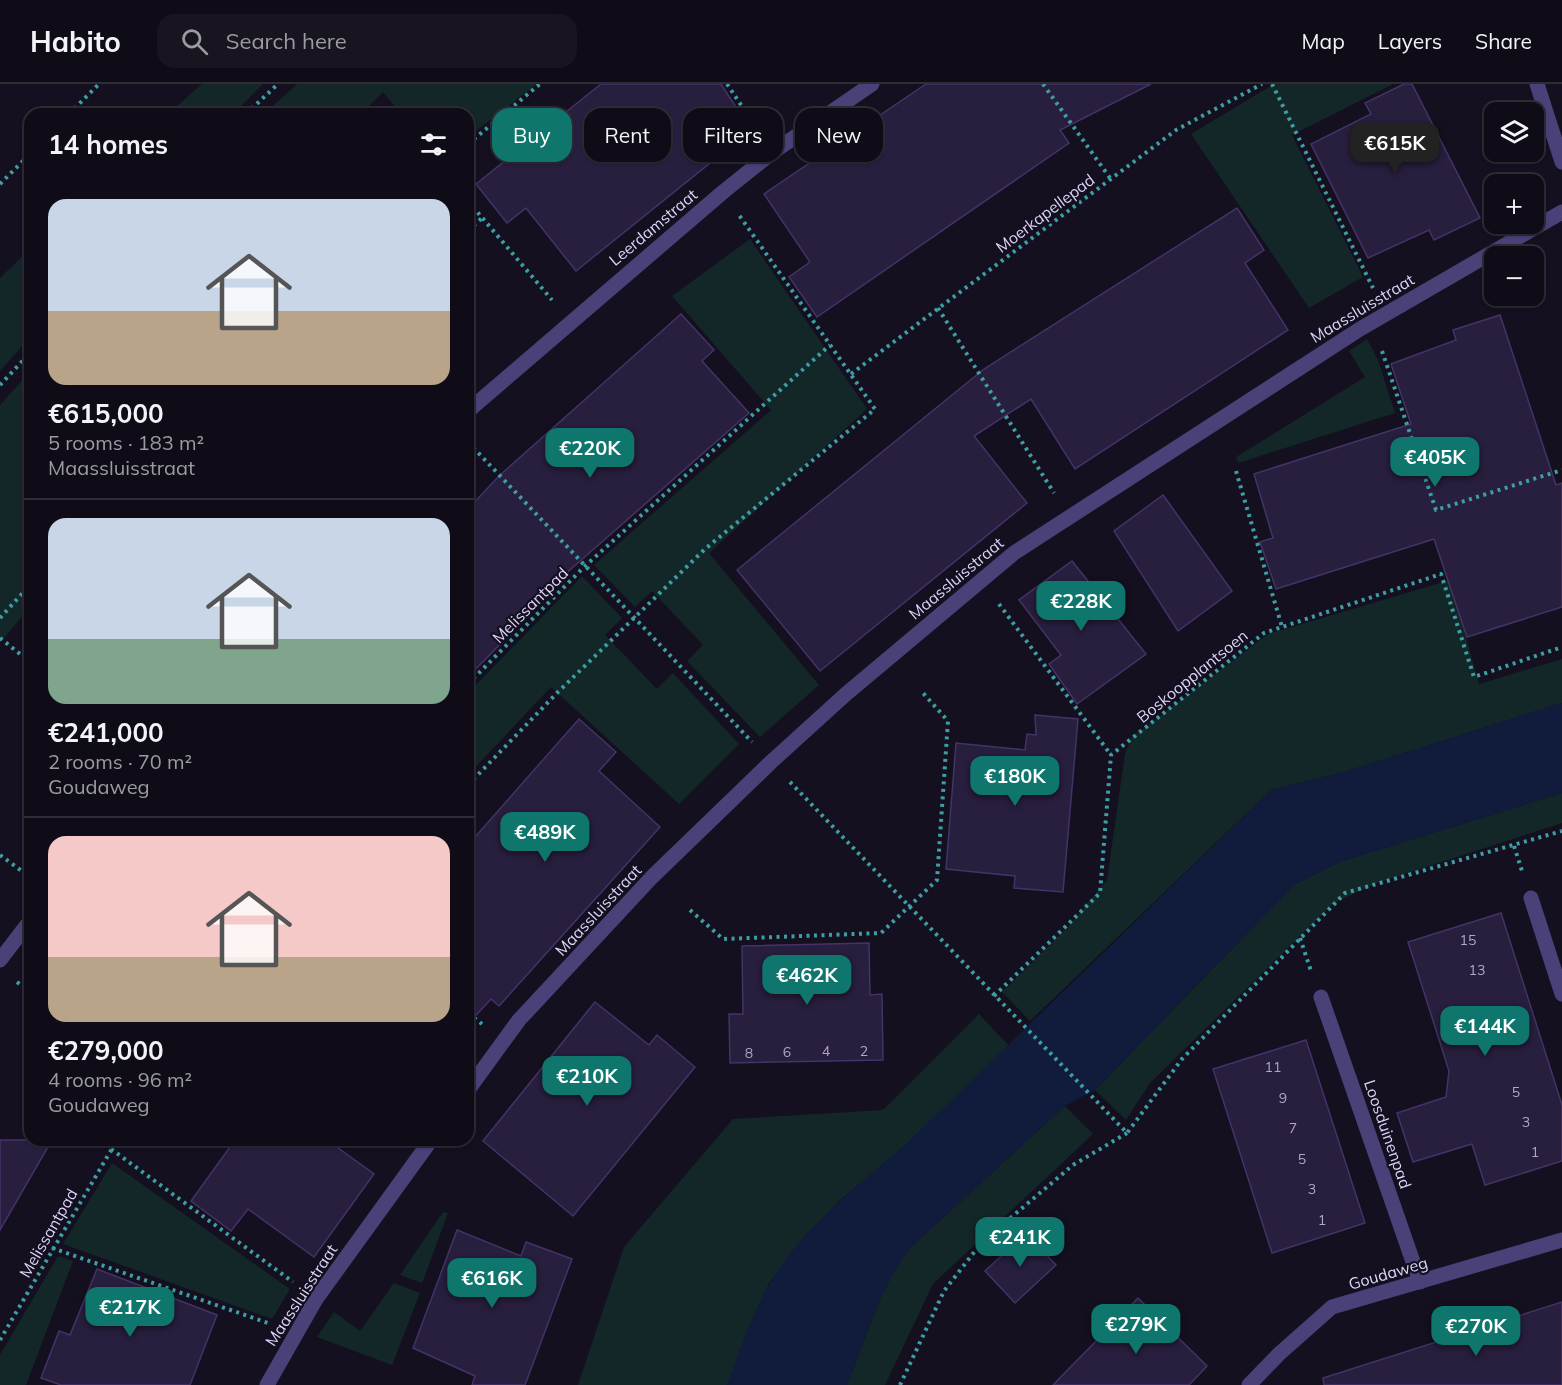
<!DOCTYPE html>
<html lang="en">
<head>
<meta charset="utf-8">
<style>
	:root { --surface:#0f0c17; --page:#181520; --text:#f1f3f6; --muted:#9b9ba1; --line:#2f2c36; --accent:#0f766e }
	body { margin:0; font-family:Mulish,sans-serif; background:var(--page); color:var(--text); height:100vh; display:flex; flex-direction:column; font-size:22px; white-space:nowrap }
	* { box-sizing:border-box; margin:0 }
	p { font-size:20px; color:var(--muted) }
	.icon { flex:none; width:33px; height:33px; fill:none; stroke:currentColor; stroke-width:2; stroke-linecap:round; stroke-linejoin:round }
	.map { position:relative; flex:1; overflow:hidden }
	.panel { position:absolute; left:24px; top:24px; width:450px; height:1038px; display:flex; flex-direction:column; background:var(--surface); border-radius:18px; box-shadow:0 2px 4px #0004,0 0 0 2px var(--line) }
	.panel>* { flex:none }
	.guide { position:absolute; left:492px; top:24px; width:570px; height:54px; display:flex; gap:12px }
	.buttons { position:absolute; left:1484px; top:18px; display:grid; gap:12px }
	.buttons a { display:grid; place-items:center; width:60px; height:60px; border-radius:12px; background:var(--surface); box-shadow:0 2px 4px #0004,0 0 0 2px var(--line); font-size:30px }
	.price { position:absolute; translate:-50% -51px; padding:0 14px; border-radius:12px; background:var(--accent); color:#fff; font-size:20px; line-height:39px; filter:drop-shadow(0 2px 3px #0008) }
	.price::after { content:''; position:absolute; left:50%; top:36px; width:18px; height:14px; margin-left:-9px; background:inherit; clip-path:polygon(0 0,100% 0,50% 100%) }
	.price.current { background:#222; color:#fff }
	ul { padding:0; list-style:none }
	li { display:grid; align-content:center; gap:12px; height:318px; padding:0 24px }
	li+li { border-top:2px solid var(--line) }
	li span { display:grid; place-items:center; height:186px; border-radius:18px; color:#555 }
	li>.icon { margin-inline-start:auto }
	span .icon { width:108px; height:108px; fill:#fffc; stroke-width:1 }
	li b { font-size:26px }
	h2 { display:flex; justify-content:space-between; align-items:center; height:72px; padding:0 24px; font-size:26px }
	.chip { padding:0 21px; border-radius:18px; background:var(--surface); box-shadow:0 2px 4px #0004,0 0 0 2px var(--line); font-size:21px; line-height:54px }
	.chip.current { background:var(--accent); color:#fff }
	header { display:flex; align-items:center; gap:36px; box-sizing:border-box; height:84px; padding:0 30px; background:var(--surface); border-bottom:2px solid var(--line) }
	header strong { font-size:28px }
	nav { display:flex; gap:33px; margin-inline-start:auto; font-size:21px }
	.search { width:420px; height:54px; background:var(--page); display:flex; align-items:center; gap:15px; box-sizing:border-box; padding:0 21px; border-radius:18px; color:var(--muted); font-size:22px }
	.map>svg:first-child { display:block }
	.green { fill:#132729 }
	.water { fill:#111c3d }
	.building { fill:#281e3e; stroke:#443367; stroke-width:1.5 }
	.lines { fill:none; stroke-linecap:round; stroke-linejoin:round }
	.path { stroke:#3d9ea4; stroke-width:4; stroke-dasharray:3 4.5; stroke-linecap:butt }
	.minor { stroke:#494178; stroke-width:15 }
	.labels { text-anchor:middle; stroke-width:4.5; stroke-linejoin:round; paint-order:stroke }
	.number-label { font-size:14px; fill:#b0a6ca }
	.street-label { font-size:16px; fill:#ddd4f9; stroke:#14101f }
</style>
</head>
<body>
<header>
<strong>Habito</strong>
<div class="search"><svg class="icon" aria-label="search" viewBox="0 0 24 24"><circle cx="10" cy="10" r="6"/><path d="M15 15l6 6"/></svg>Search here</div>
<nav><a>Map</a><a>Layers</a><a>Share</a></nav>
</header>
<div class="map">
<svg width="1562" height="1301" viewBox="0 0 1562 1301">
	<rect width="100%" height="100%" fill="#14101f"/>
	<g class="green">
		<polygon points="202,0 263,0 233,30 168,30"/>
		<polygon points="297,0 537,0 468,53 468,30 401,30 383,8 361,30 264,30"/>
		<polygon points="1274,0 1393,0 1292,51 1363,193 1309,224 1191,50"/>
		<polygon points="750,155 867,325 709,469 819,601 760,653 687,577 703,561 652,507 635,523 594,481 771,326 672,212"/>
		<polygon points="30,165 30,253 0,287 0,194"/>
		<polygon points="1367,255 1378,276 1395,329 1238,379 1236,373 1365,293 1349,267"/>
		<polygon points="30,288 30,523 0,559 0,321"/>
		<polygon points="582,492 622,534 605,551 657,605 673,589 739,660 679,720 551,603 468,691 468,609"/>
		<polygon points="1450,496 1479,600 1562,575 1562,619 1341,689 1271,706 1030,937 1002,908 1068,843 1107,796 1125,670 1132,653 1268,550"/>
		<polygon points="1562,709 1562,739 1377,799 1334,819 1150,999 1126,1036 1095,1006 1294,801 1342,777"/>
		<polygon points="979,930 1009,962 901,1065 839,1117 803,1156 769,1199 727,1301 578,1301 624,1163 733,1035 883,1026"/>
		<polygon points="1065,1022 1093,1050 933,1200 885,1301 847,1301 884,1205 895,1183 911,1163"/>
		<polygon points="112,1079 290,1205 272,1235 63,1160"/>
		<polygon points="443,1128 448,1129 422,1199 400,1191"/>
		<polygon points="58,1172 73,1177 26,1301 0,1301 0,1271"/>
		<polygon points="394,1199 420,1209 392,1281 317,1253 334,1228 360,1247"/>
	</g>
	<path class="water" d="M 1562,619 L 1562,709 L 1342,777 L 1294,801 L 1095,1006 L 1065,1022 L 911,1163 C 880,1203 866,1254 847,1301 L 727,1301 C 740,1268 751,1230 770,1199 C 802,1145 853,1105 901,1065 L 1271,706 L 1341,689 Z"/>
	<g class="building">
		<polygon points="601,0 721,0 751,46 576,187 526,124 507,139 476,100"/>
		<polygon points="926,0 1151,0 1060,46 1069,59 817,233 789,193 810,178 764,110"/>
		<polygon points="1404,0 1412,0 1480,134 1434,156 1429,146 1368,174 1311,60 1371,30 1365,19"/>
		<polygon points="1237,124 1264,166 1245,179 1288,246 1075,385 1031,315 974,352 1027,419 820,587 737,486 984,285"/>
		<polygon points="681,230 714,266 702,277 749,329 563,492 565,494 468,593 468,425 499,392"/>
		<polygon points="1500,231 1556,401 1562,399 1562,523 1467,553 1434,455 1276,505 1260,458 1273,454 1254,390 1411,340 1391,280 1456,256 1453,246"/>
		<polygon points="1163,411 1232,507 1178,547 1114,447"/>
		<polygon points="1072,477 1146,570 1077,620 1049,580 1061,571 1019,516"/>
		<polygon points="1035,631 1078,635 1063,808 1014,804 1015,792 946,785 956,659 1025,666 1027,650 1036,651"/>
		<polygon points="579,635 616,668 599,687 660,743 499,922 491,915 468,940 468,761"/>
		<polygon points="1501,829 1562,1021 1562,1077 1485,1101 1472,1060 1413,1078 1397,1029 1446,1013 1449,987 1408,858"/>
		<polygon points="869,859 870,911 882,910 883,976 730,979 729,930 743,930 742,862"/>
		<polygon points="595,918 649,961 657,951 695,983 573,1132 483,1057"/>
		<polygon points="1306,956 1365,1139 1272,1169 1213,985"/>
		<polygon points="0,1056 52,1056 0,1146"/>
		<polygon points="235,1056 327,1056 374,1090 314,1173 248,1125 231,1147 191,1117"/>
		<polygon points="457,1146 521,1172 526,1158 572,1175 525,1301 472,1301 475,1292 413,1264"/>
		<polygon points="1026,1149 1056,1181 1015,1219 985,1187"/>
		<polygon points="97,1185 217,1231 190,1301 61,1301 41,1294 59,1247 70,1251"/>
		<polygon points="1138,1214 1207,1282 1189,1301 1053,1301"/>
		<polygon points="1562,1218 1562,1301 1324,1301 1323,1294"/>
	</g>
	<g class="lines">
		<g class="path">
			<polyline points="727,0 757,45"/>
			<polyline points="1043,0 1110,94"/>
			<polyline points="1272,0 1373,204"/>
			<polyline points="69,30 99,0"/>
			<polyline points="246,30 278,0"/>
			<polyline points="468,60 540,0"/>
			<polyline points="0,100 30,70"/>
			<polyline points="468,117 552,216"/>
			<polyline points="468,147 482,134"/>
			<polyline points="938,224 1054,409"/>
			<polyline points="1382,267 1436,426 1562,386"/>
			<polyline points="851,290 1176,46 1262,0"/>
			<polyline points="0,301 30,269"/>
			<polyline points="468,358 752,658"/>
			<polyline points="1236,387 1282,543"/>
			<polyline points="999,520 1111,671"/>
			<polyline points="0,534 30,501"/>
			<polyline points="0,554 30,578"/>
			<polyline points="468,600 584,483 830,261"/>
			<polyline points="790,698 1127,1049 1182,975 1345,809 1562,747"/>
			<polyline points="468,701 557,609 705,465 875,325 739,131"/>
			<polyline points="1514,762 1522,787"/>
			<polyline points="0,771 30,793"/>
			<polyline points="690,826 723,855 881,849 937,796 948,637 923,609"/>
			<polyline points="1300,854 1311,887"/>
			<polyline points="17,898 30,908"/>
			<polyline points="994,912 1100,809 1111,671 1264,549 1441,490 1474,593 1562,563"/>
			<polyline points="468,929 482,940"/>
			<polyline points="111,1065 293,1198"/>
			<polyline points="52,1164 268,1239"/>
			<polyline points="0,1256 117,1056"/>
			<polyline points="900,1301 944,1207 982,1158 1073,1081 1127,1049"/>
		</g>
		<g class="minor">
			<polyline points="1537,0 1562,78"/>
			<polyline points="468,327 723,108 773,68 872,0"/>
			<polyline points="1531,814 1562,910"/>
			<polyline points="0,876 30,837"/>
			<polyline points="1321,913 1420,1198"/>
			<polyline points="468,1006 519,936 652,793 771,678 846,610 1014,469 1360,245 1562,128"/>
			<polyline points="267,1301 316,1215 431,1056"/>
			<polyline points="1249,1301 1279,1270 1332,1223 1562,1156"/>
		</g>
	</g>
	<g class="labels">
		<g class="number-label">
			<text x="1468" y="861">15</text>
			<text x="1477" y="891">13</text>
			<text x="826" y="972">4</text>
			<text x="864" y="972">2</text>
			<text x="787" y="973">6</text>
			<text x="749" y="974">8</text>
			<text x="1273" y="988">11</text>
			<text x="1516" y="1013">5</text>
			<text x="1283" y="1019">9</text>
			<text x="1526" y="1043">3</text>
			<text x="1293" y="1049">7</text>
			<text x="1535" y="1073">1</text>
			<text x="1302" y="1080">5</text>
			<text x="1312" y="1110">3</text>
			<text x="1322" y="1141">1</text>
		</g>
		<g class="street-label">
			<text transform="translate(1045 129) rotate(-37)" y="6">Moerkapellepad</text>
			<text transform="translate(653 143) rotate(-40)" y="6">Leerdamstraat</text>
			<text transform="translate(1362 224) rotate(-31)" y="6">Maassluisstraat</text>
			<text transform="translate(956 494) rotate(-40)" y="6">Maassluisstraat</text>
			<text transform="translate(530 521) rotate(-45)" y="6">Melissantpad</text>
			<text transform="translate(1192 592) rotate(-39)" y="6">Boskoopplantsoen</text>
			<text transform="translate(598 826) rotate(-47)" y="6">Maassluisstraat</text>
			<text transform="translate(1388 1050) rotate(71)" y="6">Loosduinenpad</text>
			<text transform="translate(48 1149) rotate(-60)" y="6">Melissantpad</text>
			<text transform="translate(1388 1189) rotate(-16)" y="6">Goudaweg</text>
			<text transform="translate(301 1211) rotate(-57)" y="6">Maassluisstraat</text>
		</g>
	</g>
</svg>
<div class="buttons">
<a><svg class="icon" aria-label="layers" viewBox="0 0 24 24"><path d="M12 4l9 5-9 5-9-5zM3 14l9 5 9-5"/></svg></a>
<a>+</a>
<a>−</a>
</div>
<b class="price current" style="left:1395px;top:90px">€615K</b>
<b class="price" style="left:590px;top:395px">€220K</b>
<b class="price" style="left:1435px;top:404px">€405K</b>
<b class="price" style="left:1081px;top:548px">€228K</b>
<b class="price" style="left:1015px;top:723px">€180K</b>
<b class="price" style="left:545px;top:779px">€489K</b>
<b class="price" style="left:807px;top:922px">€462K</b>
<b class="price" style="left:1485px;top:973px">€144K</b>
<b class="price" style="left:587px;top:1023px">€210K</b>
<b class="price" style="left:1020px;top:1184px">€241K</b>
<b class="price" style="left:492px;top:1225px">€616K</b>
<b class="price" style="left:130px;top:1254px">€217K</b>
<b class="price" style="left:1136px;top:1271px">€279K</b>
<b class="price" style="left:1476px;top:1273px">€270K</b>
<div class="guide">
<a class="chip current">Buy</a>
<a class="chip">Rent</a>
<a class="chip">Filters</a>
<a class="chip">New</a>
</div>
<section class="panel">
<h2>14 homes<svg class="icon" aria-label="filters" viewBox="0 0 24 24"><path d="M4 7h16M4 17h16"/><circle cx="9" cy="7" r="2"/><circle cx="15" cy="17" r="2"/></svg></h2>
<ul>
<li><span style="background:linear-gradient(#c9d6e8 60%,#b9a48a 0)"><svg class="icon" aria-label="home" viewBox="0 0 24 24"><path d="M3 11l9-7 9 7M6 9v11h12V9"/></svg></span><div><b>€615,000</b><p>5 rooms · 183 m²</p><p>Maassluisstraat</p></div></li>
<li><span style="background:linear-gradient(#c9d6e8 65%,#7fa58c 0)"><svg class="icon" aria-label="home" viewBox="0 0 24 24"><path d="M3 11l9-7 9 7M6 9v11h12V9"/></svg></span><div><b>€241,000</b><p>2 rooms · 70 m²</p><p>Goudaweg</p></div></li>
<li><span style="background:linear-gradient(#f6c9c9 65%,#b9a48a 0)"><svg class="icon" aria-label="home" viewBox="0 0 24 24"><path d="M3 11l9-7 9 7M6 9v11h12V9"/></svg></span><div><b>€279,000</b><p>4 rooms · 96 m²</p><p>Goudaweg</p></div></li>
</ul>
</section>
</div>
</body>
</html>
